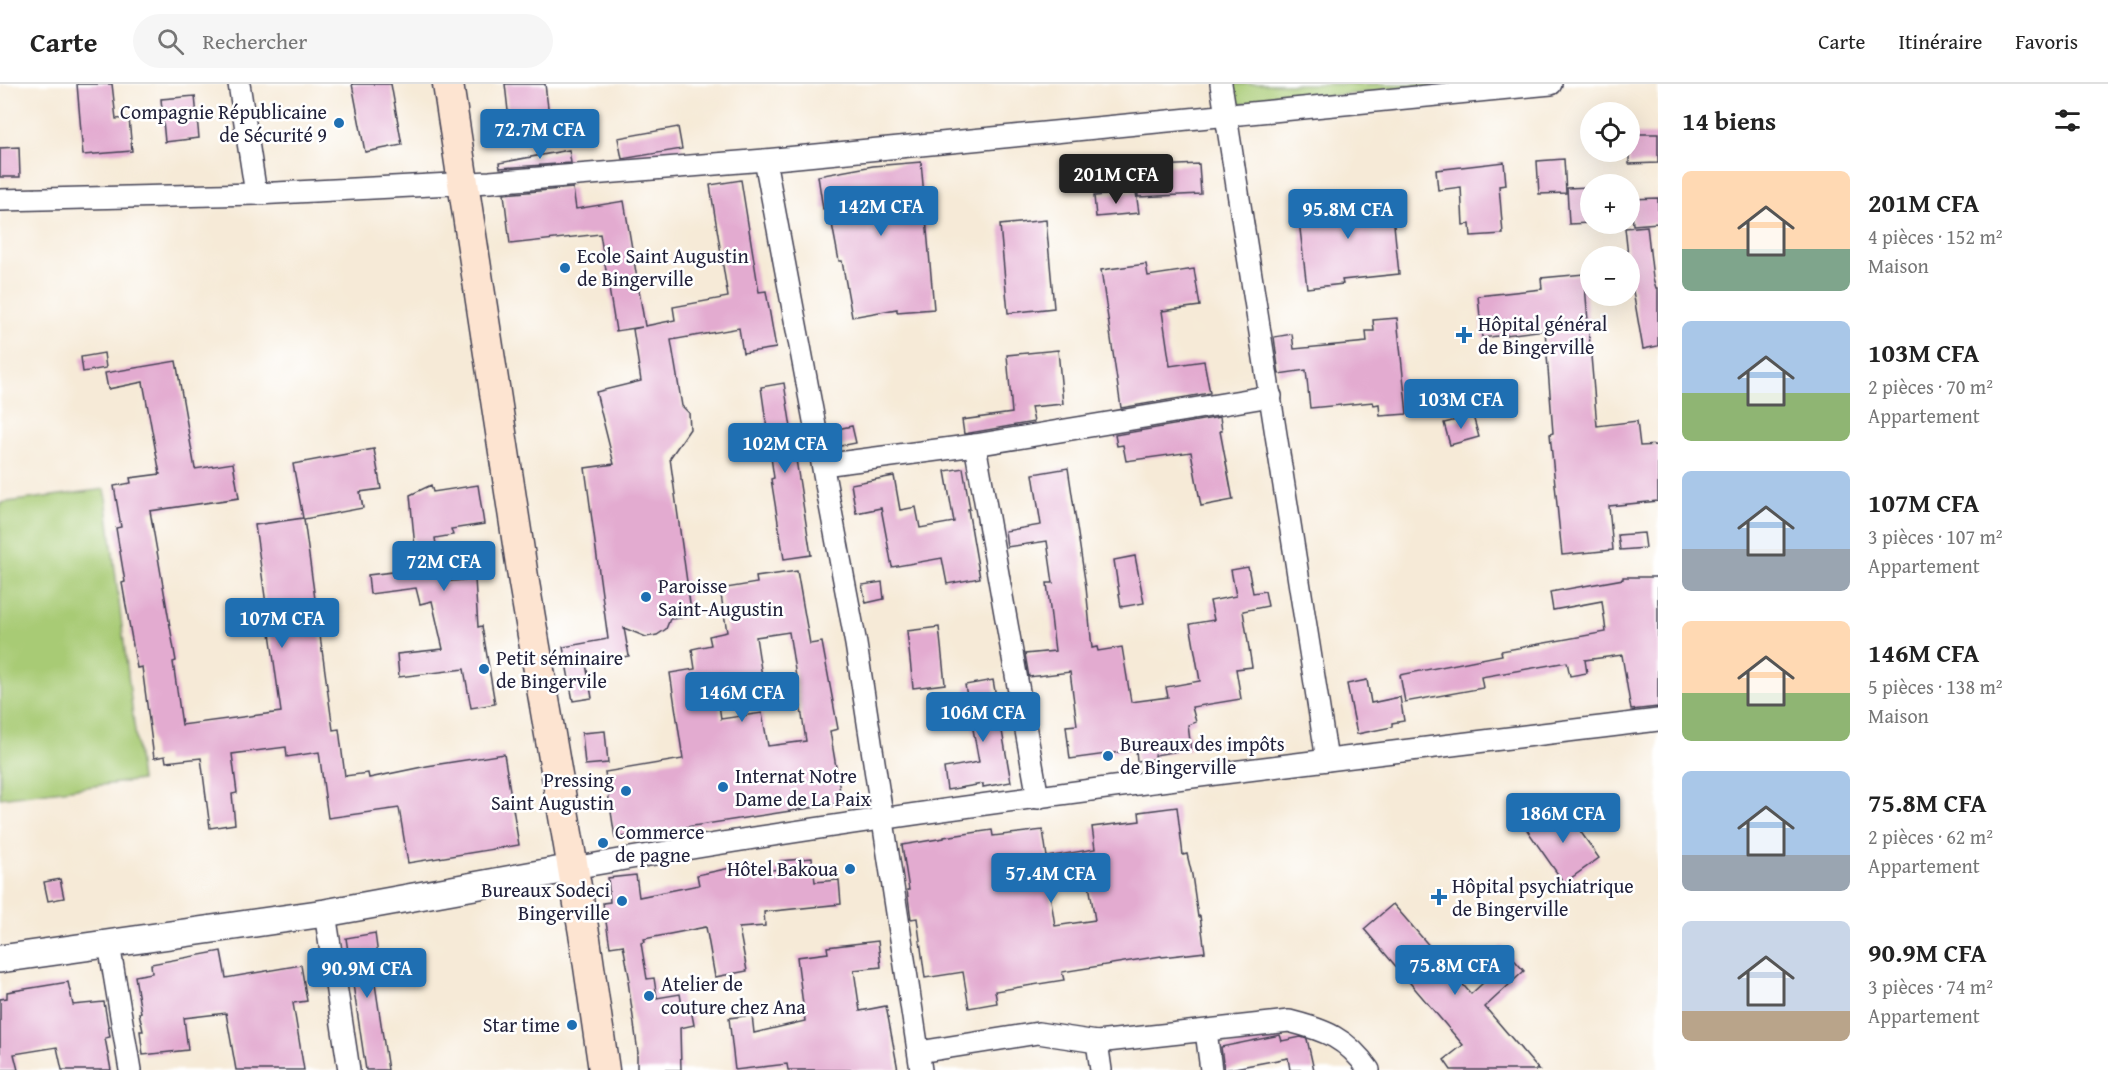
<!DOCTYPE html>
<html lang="fr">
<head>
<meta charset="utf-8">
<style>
	:root { --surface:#fff; --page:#f6f6f6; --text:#222; --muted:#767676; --line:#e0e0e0; --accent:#1f6fb2 }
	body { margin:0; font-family:"Gentium Book Plus",serif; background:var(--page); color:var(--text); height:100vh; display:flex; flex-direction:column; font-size:22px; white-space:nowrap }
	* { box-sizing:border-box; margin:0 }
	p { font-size:20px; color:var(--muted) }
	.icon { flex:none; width:33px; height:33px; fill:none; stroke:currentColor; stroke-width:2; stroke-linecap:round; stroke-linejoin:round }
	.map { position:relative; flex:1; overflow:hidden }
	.panel { display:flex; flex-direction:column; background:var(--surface); width:450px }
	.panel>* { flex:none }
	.controls { position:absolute; left:1580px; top:18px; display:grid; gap:12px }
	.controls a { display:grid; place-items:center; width:60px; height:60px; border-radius:50%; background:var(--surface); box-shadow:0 6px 24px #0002; font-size:30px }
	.price { position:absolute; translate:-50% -51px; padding:0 14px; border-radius:6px; background:var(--accent); color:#fff; font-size:20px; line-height:39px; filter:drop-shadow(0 2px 3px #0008) }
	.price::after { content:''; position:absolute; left:50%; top:36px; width:18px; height:14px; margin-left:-9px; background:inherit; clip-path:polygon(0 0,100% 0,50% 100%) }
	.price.selected { background:#222; color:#fff }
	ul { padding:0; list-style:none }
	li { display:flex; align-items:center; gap:18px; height:150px; padding:0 24px }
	li span { display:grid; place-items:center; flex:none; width:168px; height:120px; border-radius:9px; color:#555 }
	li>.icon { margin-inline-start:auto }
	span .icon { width:72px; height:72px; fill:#fffc; stroke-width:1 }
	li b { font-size:26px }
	h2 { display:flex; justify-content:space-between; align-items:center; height:72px; padding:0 24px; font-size:26px }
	header { display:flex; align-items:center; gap:36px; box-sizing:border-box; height:84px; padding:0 30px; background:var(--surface); border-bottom:2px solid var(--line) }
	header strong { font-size:28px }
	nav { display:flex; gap:33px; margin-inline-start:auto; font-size:21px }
	.search { width:420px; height:54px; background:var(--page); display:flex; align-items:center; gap:15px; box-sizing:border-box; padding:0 21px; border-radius:33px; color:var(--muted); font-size:22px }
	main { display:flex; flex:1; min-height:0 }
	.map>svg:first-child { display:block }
	.green { fill:#a8cb74; stroke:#657658; stroke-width:1.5 }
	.building { fill:#e3abd0; fill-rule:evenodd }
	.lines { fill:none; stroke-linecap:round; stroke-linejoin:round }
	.minor-casing { stroke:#424052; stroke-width:24 }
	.tertiary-casing { stroke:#424052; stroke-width:30 }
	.secondary-casing { stroke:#424052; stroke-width:33 }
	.minor { stroke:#fff; stroke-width:21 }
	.tertiary { stroke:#fff; stroke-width:27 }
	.secondary { stroke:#fde4d1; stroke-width:30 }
	.poi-dot { fill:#1f6fb2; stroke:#fff; stroke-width:2 }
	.labels { text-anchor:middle; stroke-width:5; stroke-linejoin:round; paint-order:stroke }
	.poi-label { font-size:20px; fill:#22223b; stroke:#fff; text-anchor:start }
</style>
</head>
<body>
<header>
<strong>Carte</strong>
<div class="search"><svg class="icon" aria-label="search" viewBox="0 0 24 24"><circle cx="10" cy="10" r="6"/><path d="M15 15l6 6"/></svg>Rechercher</div>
<nav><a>Carte</a><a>Itinéraire</a><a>Favoris</a></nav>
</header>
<main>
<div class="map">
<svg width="1658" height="986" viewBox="0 0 1658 986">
	<rect width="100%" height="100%" fill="#fff"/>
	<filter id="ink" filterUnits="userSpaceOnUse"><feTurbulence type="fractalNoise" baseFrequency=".0167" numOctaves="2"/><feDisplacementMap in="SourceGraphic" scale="12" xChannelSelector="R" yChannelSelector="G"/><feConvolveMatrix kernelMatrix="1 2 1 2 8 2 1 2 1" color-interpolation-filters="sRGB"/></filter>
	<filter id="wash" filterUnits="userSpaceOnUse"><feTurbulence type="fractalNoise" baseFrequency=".008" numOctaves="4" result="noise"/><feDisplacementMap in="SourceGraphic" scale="24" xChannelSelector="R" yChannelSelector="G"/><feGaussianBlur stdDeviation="1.35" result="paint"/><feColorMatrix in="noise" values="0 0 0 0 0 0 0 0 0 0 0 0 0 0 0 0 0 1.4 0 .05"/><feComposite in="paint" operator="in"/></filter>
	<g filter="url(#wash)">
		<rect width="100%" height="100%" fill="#f6ead7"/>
		<g class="green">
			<polygon points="1219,0 1462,0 1221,22"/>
			<polygon points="105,405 141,696 0,714 0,419"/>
		</g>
		<g id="blocks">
			<g class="building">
				<polygon points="77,0 112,0 116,35 129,34 132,67 83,71"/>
				<polygon points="352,0 391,0 402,61 365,68"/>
				<polygon points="505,0 545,0 549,31 509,36"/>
				<polygon points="195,12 199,54 165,58 161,15"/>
				<polygon points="678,43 682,65 622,75 618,54"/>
				<polygon points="1629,50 1658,50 1658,79 1629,80"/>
				<polygon points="19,63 20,93 0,93 0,64"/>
				<polygon points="569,66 571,79 500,84 499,79"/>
				<polygon points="1564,75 1566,109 1539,110 1537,77"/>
				<polygon points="921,78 934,225 897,228 897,225 852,233 842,177 839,177 829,124 823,125 818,92 873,82"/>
				<polygon points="1504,78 1506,101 1499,102 1503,150 1471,152 1470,140 1463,141 1461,103 1438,106 1436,86"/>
				<polygon points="1199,80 1201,110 1138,113 1137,83"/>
				<polygon points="741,96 759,208 766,207 776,264 743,269 739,244 671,256 682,322 689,329 690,345 670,374 691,527 681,534 670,535 666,545 657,551 646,553 624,544 629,572 586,580 592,614 573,617 563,563 608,555 585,384 614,380 596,308 641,297 633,245 642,243 616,247 600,150 510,160 504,110 573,104 576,125 624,117 645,242 675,236 673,223 728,213 710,101"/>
				<polygon points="1590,103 1590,139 1569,140 1567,104"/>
				<polygon points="1136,108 1139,129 1096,133 1094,112"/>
				<polygon points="1391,111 1399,190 1342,196 1343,200 1307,204 1297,120"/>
				<polygon points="1658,114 1658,139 1633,141 1631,115"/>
				<polygon points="1046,136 1054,224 1008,229 1000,141"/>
				<polygon points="1647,142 1653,194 1656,204 1658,204 1658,262 1643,265 1630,190 1625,144"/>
				<polygon points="1146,180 1148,192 1194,185 1200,222 1162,227 1170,282 1204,277 1210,309 1121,324 1101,186"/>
				<polygon points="1584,190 1597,342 1637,337 1640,362 1658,361 1658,417 1609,422 1613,466 1562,471 1550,350 1553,349 1545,246 1482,254 1478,212 1542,205 1541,194"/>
				<polygon points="1397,234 1407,330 1380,332 1379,320 1374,321 1373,318 1310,324 1306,286 1279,290 1274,253 1292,250 1294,265 1367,258 1366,247 1374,247 1373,236"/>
				<polygon points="1058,266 1063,320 1031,323 1034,338 964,350 962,336 1012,329 1007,271"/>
				<polygon points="104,269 106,284 83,288 81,273"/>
				<polygon points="176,277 195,385 233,379 239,414 150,427 176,577 173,578 182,641 281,628 255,441 303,434 293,380 374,365 381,405 360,408 363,424 304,435 333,646 339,645 345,692 368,689 369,694 427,682 504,670 519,761 408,779 399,724 328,734 319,668 287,673 286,663 232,670 237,709 232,710 235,740 210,744 201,674 166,678 165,672 154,674 142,583 137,584 122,499 125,498 116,444 121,443 114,402 131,399 130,394 160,390 143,298 108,305 105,289"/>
				<polygon points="784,299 811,471 784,475 771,395 774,394 761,303"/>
				<polygon points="1473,332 1479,353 1450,361 1444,339"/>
				<polygon points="1220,333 1222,347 1220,347 1233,416 1201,422 1191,368 1126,377 1123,361 1117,362 1115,351"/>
				<polygon points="852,342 856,359 835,363 832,346"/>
				<polygon points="963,384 970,425 968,425 980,494 947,500 942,474 892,483 881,424 856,429 851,400 894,392 900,426 916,423 920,444 954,438 945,387"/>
				<polygon points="1068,384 1086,503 1092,564 1097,563 1098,567 1122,563 1131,618 1168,613 1166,603 1200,597 1190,540 1214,536 1210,517 1236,512 1231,486 1248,483 1253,509 1265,507 1268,522 1243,527 1252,583 1236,585 1241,615 1192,623 1196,638 1188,641 1191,665 1155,671 1156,675 1137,677 1136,666 1070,675 1066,642 1077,641 1070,588 1029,593 1025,570 1055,567 1047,499 1053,499 1047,457 1007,463 1005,447 1041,441 1033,390"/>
				<polygon points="431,401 433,408 478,401 484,440 451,445 453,451 435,454 442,498 475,495 478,543 482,542 495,620 471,624 464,585 399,593 397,570 443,565 432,517 420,520 416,504 370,510 368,491 417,485 410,411"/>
				<polygon points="1644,449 1646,464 1620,466 1618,451"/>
				<polygon points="1135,472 1144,519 1121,523 1114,476"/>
				<path d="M 797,487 L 810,560 L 822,558 L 838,645 L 830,647 L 842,719 L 615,754 L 605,688 L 683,675 L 670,589 L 695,585 L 692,565 L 711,561 L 709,552 L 727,548 L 720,505 L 757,499 L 756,493 ZM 789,548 L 806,657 L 768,662 L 762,629 L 721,635 L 716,599 L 762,592 L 756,553 Z"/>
				<polygon points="1623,493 1658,493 1658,623 1631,626 1622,571 1585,576 1587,589 1570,592 1567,578 1481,593 1483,604 1405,618 1400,591 1502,571 1501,567 1606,548 1602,517 1553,526 1550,508 1623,495"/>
				<polygon points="882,498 884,515 866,519 862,501"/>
				<polygon points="939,543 945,600 913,604 907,547"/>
				<polygon points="993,596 1011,698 983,703 983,700 947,706 944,684 979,678 965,601"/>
				<polygon points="1367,596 1371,619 1400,613 1404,637 1392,639 1392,643 1357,650 1347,600"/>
				<polygon points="605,647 608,679 585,681 582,649"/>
				<polygon points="1562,721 1599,774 1564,799 1527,746"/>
				<path d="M 1177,723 L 1183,771 L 1187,770 L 1192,791 L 1198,833 L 1200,832 L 1205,868 L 1162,873 L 1161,872 L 1062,888 L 1064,896 L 995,907 L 997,919 L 969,924 L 963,888 L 925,894 L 917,834 L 911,835 L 907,806 L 909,806 L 902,761 L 944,754 L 944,753 L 992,746 L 993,752 L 1043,746 L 1047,773 L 1095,765 L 1092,743 L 1140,737 L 1139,728 ZM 1087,789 L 1095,836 L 1055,842 L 1048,796 Z"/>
				<polygon points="812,774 815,798 839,796 841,820 764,828 765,842 739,844 747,887 715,893 706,843 644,855 645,858 641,859 647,895 654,894 657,914 680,910 682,922 690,920 694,941 680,944 681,986 637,986 637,970 638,969 628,897 630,897 623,861 610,863 603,819 610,818 608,794 636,791 639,813 699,801 697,791 740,782 741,789 781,785 780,777"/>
				<polygon points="60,795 64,814 48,817 44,798"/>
				<polygon points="1393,820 1471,910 1494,889 1484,878 1502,862 1524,887 1485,923 1539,986 1451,986 1444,976 1463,961 1364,845"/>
				<polygon points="375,849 379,879 372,880 388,986 366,986 346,854"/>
				<polygon points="878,857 881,883 854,886 860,927 886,922 898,986 788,986 787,980 735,986 729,934 752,931 754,949 805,937 797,873 828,869 827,863"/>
				<polygon points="221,867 226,894 301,881 307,917 293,919 304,986 236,986 226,929 184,934 188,966 143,971 140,947 143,947 139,929 141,929 135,892 152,889 151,880"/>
				<polygon points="68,898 73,921 104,918 110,953 105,954 111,986 62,986 57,963 14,970 18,986 0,986 0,915 7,914 7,908"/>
				<polygon points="1280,951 1282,957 1301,953 1307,955 1314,986 1290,986 1288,974 1224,986 1221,963"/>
			</g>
		</g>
	</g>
	<g filter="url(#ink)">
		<use href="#blocks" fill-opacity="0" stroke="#424052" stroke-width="1.5"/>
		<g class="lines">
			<defs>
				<g id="minor">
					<polyline points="239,0 256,110"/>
					<polyline points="1221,0 1327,676"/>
					<polyline points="765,76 856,560 921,986"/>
					<polyline points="0,116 256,110 490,98 765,76 1551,0"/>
					<polyline points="975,361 1038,714"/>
					<polyline points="823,381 975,361 1271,312"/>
					<path d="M 573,784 C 932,721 1296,680 1658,636"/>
					<polyline points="325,829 349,986"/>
					<polyline points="109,860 130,986"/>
					<polyline points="1206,947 1211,986"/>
					<polyline points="1097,958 1101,986"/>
					<path d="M 919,968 L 1038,949 L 1097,958 L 1289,937 C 1325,946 1347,954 1369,986"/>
				</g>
				<polyline id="tertiary" points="0,875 325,829 573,784"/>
				<polyline id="secondary" points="448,0 523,493 585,855 604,986"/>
			</defs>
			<use href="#minor" class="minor-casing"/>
			<use href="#tertiary" class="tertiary-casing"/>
			<use href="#secondary" class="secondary-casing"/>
			<use href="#minor" class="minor"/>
			<use href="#tertiary" class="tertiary"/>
			<use href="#secondary" class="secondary"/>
		</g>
	</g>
	<g class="poi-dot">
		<circle cx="339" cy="39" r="6"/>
		<circle cx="565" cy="184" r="6"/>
		<path d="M1461 242h6v6h6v6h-6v6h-6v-6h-6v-6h6z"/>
		<circle cx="646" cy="513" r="6"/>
		<circle cx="484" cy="585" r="6"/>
		<circle cx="1108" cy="672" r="6"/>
		<circle cx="723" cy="703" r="6"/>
		<circle cx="626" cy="707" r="6"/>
		<circle cx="603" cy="759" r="6"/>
		<circle cx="850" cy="785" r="6"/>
		<path d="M1436 804h6v6h6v6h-6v6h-6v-6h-6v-6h6z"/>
		<circle cx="622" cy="817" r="6"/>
		<circle cx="649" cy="912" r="6"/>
		<circle cx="572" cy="941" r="6"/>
	</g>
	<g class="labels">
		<g class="poi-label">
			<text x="327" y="35" text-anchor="end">Compagnie Républicaine<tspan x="327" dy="23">de Sécurité 9</tspan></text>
			<text x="577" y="179">Ecole Saint Augustin<tspan x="577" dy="23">de Bingerville</tspan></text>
			<text x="1478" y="247">Hôpital général<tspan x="1478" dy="23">de Bingerville</tspan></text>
			<text x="658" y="509">Paroisse<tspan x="658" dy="23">Saint-Augustin</tspan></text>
			<text x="496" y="581">Petit séminaire<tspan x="496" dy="23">de Bingervile</tspan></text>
			<text x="1120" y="667">Bureaux des impôts<tspan x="1120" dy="23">de Bingerville</tspan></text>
			<text x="735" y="699">Internat Notre<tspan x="735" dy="23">Dame de La Paix</tspan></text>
			<text x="614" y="703" text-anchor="end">Pressing<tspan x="614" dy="23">Saint Augustin</tspan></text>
			<text x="615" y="755">Commerce<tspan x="615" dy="23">de pagne</tspan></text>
			<text x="838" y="792" text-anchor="end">Hôtel Bakoua</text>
			<text x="1452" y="809">Hôpital psychiatrique<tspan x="1452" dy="23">de Bingerville</tspan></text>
			<text x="610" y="813" text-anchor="end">Bureaux Sodeci<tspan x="610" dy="23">Bingerville</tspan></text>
			<text x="661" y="907">Atelier de<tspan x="661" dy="23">couture chez Ana</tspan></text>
			<text x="560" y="948" text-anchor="end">Star time</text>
		</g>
	</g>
</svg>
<div class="controls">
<a><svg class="icon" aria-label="locate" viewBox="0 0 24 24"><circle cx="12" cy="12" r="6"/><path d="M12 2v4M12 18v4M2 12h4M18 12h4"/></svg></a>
<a>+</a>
<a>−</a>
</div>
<b class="price" style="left:540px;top:76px">72.7M CFA</b>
<b class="price selected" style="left:1116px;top:121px">201M CFA</b>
<b class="price" style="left:881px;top:153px">142M CFA</b>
<b class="price" style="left:1348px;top:156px">95.8M CFA</b>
<b class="price" style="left:1461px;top:346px">103M CFA</b>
<b class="price" style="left:785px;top:390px">102M CFA</b>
<b class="price" style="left:444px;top:508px">72M CFA</b>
<b class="price" style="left:282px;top:565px">107M CFA</b>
<b class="price" style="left:742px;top:639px">146M CFA</b>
<b class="price" style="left:983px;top:659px">106M CFA</b>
<b class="price" style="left:1563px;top:760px">186M CFA</b>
<b class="price" style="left:1051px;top:820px">57.4M CFA</b>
<b class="price" style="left:1455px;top:912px">75.8M CFA</b>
<b class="price" style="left:367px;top:915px">90.9M CFA</b>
</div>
<section class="panel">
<h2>14 biens<svg class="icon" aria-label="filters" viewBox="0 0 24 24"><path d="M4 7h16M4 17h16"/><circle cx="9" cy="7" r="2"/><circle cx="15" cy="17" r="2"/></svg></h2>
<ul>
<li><span style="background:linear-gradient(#ffd9b3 65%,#7fa58c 0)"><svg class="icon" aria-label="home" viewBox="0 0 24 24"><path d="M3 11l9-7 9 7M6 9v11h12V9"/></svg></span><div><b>201M CFA</b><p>4 pièces · 152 m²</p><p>Maison</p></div></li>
<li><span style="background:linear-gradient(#a9c7e8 60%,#8fb573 0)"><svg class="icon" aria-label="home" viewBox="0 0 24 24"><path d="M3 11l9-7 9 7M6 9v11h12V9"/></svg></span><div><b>103M CFA</b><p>2 pièces · 70 m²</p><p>Appartement</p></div></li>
<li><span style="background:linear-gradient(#a9c7e8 65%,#9aa5b1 0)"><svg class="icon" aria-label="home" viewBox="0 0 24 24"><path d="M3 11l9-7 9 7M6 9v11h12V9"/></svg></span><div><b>107M CFA</b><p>3 pièces · 107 m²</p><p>Appartement</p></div></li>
<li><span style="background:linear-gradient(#ffd9b3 60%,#8fb573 0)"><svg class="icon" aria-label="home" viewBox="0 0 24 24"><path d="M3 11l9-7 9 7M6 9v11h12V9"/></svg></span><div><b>146M CFA</b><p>5 pièces · 138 m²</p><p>Maison</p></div></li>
<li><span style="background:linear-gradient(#a9c7e8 70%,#9aa5b1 0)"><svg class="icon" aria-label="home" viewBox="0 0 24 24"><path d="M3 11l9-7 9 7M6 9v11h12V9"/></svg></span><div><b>75.8M CFA</b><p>2 pièces · 62 m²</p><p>Appartement</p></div></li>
<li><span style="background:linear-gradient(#c9d6e8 75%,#b9a48a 0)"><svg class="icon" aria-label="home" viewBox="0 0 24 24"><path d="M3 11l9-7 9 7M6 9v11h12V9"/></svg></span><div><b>90.9M CFA</b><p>3 pièces · 74 m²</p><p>Appartement</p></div></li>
</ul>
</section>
</main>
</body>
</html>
